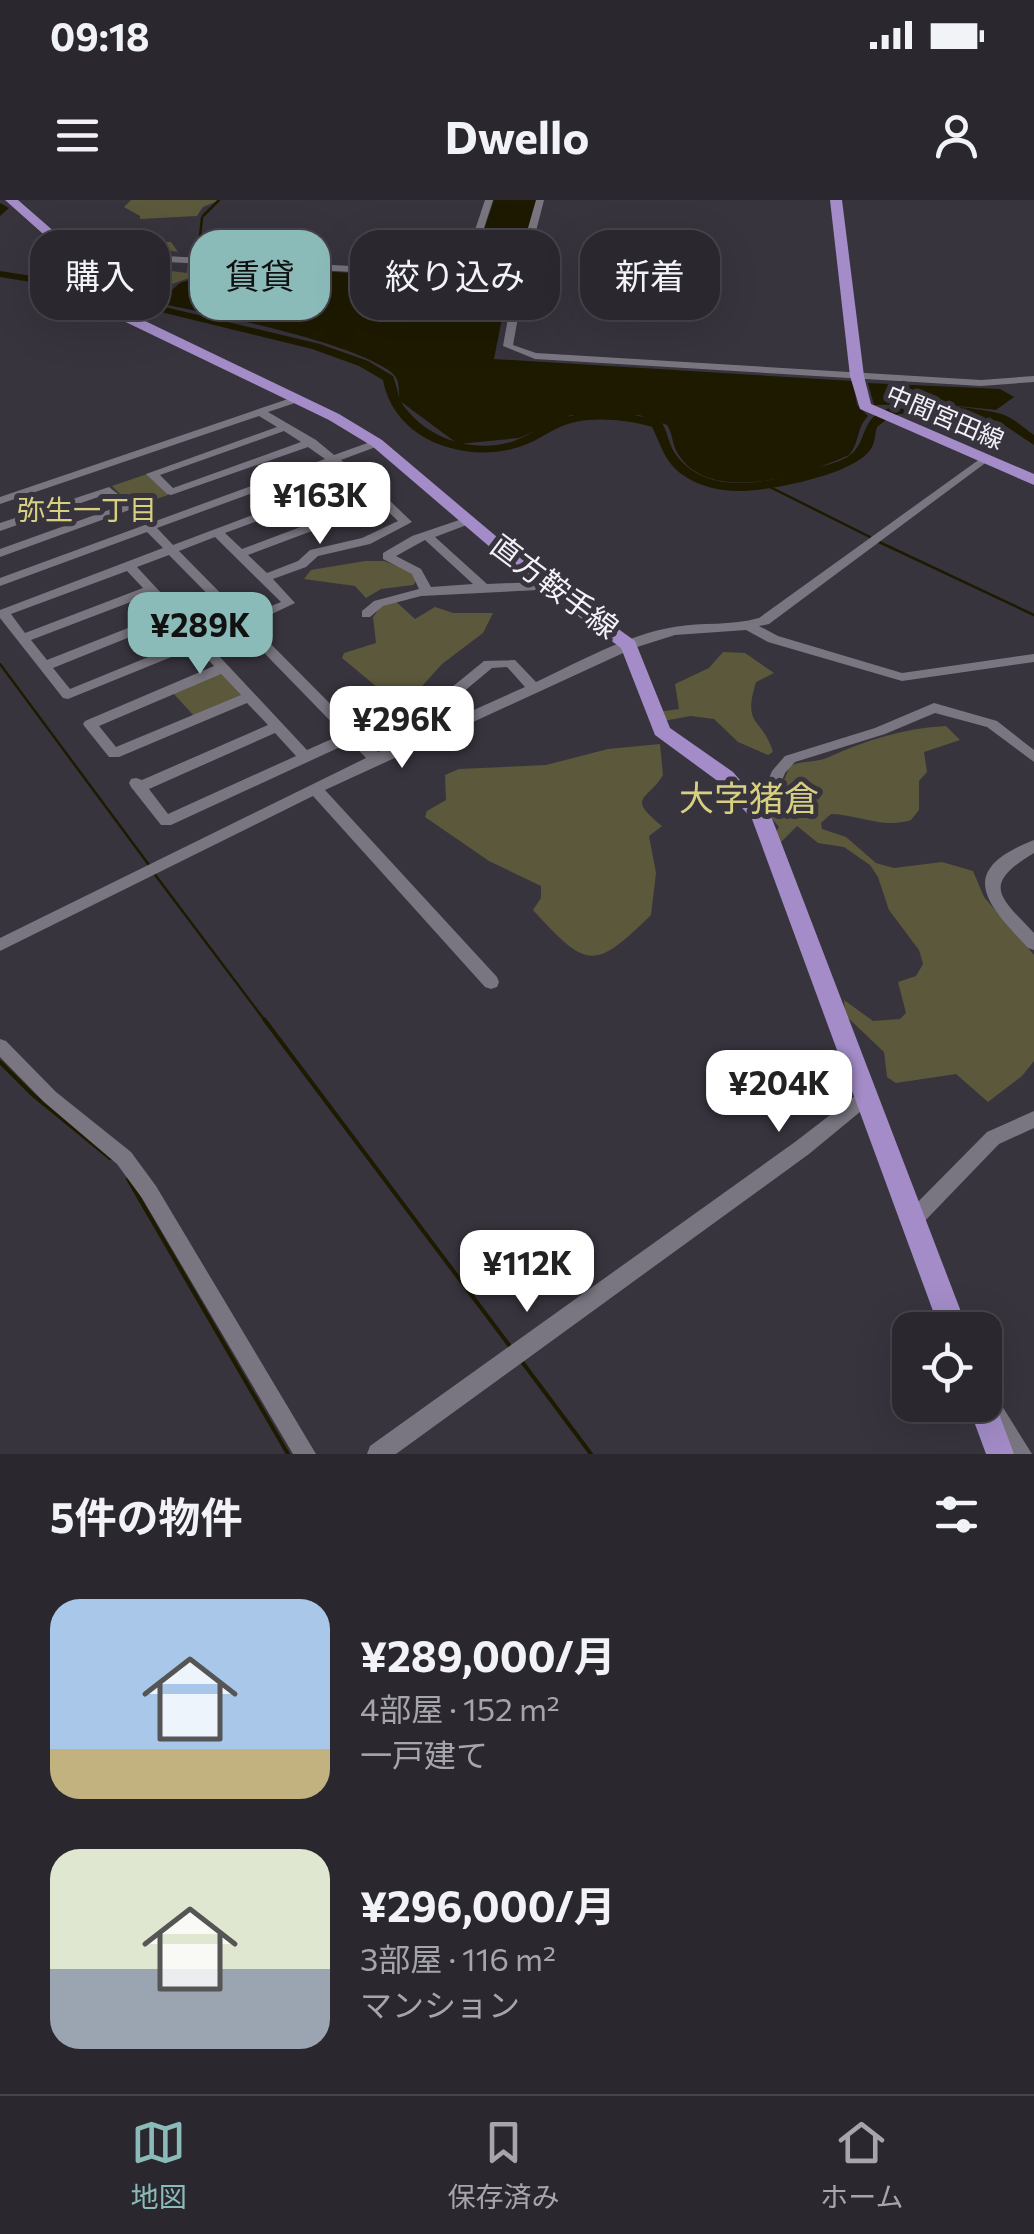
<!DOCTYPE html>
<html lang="ja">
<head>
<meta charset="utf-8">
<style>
	:root { --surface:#2a272e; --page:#322f36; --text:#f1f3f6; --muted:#a5a5aa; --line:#46444a; --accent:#8bbbb9 }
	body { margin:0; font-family:Commissioner,"Noto Sans JP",sans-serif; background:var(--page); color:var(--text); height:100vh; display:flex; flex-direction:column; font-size:38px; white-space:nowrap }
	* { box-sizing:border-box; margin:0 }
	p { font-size:32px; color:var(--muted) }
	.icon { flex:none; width:55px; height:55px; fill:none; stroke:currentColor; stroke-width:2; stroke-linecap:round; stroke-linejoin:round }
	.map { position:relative; height:1254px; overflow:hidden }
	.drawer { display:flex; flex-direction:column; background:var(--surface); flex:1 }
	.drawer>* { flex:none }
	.hud { position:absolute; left:30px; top:30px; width:975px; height:90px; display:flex; gap:20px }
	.tools { position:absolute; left:892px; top:1112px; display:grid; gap:20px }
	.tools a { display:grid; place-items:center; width:110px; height:110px; border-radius:20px; background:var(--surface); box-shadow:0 10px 40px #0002,0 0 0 2px var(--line); font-size:50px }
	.price { position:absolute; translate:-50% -85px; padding:0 22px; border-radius:20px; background:#fff; color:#222; font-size:32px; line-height:65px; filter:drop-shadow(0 2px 5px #0008) }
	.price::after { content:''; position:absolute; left:50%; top:60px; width:30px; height:22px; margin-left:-15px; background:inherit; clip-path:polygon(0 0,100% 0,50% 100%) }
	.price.on { background:var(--accent); color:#111 }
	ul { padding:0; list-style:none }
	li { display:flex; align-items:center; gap:30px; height:250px; padding:0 50px }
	li span { display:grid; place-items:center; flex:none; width:280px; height:200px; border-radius:30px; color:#555 }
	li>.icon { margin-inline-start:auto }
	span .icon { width:120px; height:120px; fill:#fffc; stroke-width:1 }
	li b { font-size:42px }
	h2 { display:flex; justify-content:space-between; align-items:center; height:120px; padding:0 50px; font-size:42px }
	.pill { padding:0 35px; border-radius:30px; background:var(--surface); box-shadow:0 10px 40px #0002,0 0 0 2px var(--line); font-size:35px; line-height:90px }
	.pill.on { background:var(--accent); color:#111 }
	.status { display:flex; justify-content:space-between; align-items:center; height:70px; padding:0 50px; background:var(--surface); direction:ltr }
	.status svg { height:28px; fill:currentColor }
	header { display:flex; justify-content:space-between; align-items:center; height:130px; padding:0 50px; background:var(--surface); font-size:45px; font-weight:700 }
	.tabs { display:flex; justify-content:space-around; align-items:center; height:140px; border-top:2px solid var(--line); background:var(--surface); font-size:28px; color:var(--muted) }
	.tabs a { display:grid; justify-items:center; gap:5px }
	.tabs .on { color:var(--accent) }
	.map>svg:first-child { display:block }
	.green { fill:#5b583b }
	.water { fill:#1e1a00 }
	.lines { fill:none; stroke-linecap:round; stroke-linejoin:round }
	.stream-far1 { stroke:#1e1a00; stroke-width:2.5 }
	.stream { stroke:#1e1a00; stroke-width:4 }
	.river { fill:#1e1a00; fill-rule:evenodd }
	.minor { fill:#7a7681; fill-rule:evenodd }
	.major { fill:#a38cc7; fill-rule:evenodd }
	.labels { text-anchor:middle; stroke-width:10; stroke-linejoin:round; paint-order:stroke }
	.far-street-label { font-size:25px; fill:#f3f0f7; stroke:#38343e }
	.far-neighbourhood-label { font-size:28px; fill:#d8d081; stroke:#38343e }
	.street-label { font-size:30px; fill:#f3f0f7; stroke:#38343e }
	.quarter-label { font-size:35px; fill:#d8d081; stroke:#38343e }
</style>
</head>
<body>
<div class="status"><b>09:18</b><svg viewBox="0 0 49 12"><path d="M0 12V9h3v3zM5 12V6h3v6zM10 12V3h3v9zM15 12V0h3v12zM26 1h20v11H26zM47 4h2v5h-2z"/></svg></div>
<header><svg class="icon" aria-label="menu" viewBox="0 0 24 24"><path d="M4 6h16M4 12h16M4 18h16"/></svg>Dwello<svg class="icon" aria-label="person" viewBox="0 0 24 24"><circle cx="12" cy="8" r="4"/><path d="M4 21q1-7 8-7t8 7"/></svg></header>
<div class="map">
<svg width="1034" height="1254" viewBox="0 0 1034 1254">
	<rect width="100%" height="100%" fill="#38343e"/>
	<g class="green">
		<polygon points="131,0 220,0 203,7 197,16 140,19 140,16 124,7"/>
		<polygon points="97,36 121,42 127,37 138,42 171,42 178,52 135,44 127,53 75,49 67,43 93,42"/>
		<polygon points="188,61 198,62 201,74 172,84 166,96 152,103 103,85 133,66 187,73"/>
		<polygon points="147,274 168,295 133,307 112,286"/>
		<polygon points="365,361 384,361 418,374 419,378 413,385 381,389 366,398 355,386 304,379 311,370"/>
		<polygon points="393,399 415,419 435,407 453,413 493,413 483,433 442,464 414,495 395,502 342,458 344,453 376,443 373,417 382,405"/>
		<path d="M 723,452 L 745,453 L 774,473 L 756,482 C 742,528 762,516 773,552 L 768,555 L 738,542 L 714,519 L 691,516 L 663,521 L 658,512 L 679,509 L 675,484 L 709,468 Z"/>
		<polygon points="220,473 242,496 195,517 173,493"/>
		<path d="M 946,526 L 960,540 L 924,552 L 927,572 L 919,581 L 919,610 L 911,620 C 883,629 860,615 831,614 L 821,623 L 822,629 L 846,637 L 876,663 L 894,668 L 942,662 L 973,671 L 984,697 L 1034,755 L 1034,861 L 1022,876 L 988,902 L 956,874 L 896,883 L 887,877 L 884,852 L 845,815 L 844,800 L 873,821 L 900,819 L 906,813 L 898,782 L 916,776 L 923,764 L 919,750 L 889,710 L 878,677 L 870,665 L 844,647 L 818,643 L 797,626 L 778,645 L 774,635 L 779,627 L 769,615 L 790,566 C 802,560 817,563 829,557 C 867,540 904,528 946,526 Z"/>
		<path d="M 660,544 L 663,575 C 648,601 625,596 662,626 L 649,636 L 656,673 L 651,715 C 594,771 587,769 533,710 L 541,698 L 541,686 L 489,661 L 425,617 L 427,611 L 446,600 L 445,575 L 459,569 L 546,565 L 608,549 Z"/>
	</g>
	<g class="water">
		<polygon points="494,0 537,0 516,76 469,74"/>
		<path d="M 210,65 L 496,81 L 508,88 L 494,159 L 853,181 L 857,205 L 868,216 C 856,228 860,243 849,255 C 805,275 710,306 678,254 C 672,245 673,234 667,225 L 639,215 L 571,215 L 519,238 L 458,244 L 400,201 C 398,190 401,180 391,172 C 349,141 212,114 157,103 L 180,83 L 203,76 Z"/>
		<polygon points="868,183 1000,189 1014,197 996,210 938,204 874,205"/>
	</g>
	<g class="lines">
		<g class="stream-far1">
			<polyline points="203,16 219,0"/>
			<polyline points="202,18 200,37 212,58"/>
			<polyline points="764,284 870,337"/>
			<polyline points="877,341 1034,415"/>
			<polyline points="0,464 149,665"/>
			<polyline points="153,672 266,822"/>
		</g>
		<g class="stream">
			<polyline points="264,819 509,1145"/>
			<polyline points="0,862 33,895 110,958"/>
			<polyline points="128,979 288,1254"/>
			<polyline points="523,1163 591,1254"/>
		</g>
		<g class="river">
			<polygon points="0,3 9,8 0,16"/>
			<path d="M 0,71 L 89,85 L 131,99 L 320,144 L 368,161 L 393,176 C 397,186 398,197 403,205 C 428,240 475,254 514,241 C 533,234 549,220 570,216 C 600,208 632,213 661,221 C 668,232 669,247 677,256 C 709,298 773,282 815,268 C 826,265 841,262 850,255 C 866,243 861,223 880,212 C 903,199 975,207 1002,214 C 1013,218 1024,228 1034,235 L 1034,245 L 998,221 L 962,215 L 900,214 L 891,216 L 877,227 C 875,233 875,243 871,249 C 854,275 769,291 739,291 C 721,291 701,287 686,277 C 665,264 662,247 652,227 C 628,220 600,217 575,222 C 555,226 539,241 519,247 C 466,264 394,241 383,180 L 359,166 L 312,149 L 124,103 L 87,91 L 0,77 Z"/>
		</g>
		<g class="minor">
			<polygon points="485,0 493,0 470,72 505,74 514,77 536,0 544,0 524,78 519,82 523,90 513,145 536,153 981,180 1034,176 1034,182 981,186 535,159 503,146 513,90 510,83 503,80 74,57 70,54 74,51 461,72"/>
			<path d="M 297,196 L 302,199 L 301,201 L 268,212 L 316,240 L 334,255 L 373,241 L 381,241 L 381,245 L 341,260 L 387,298 L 412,322 L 370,344 L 318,356 L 306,367 L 273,379 L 295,403 L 251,424 L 378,552 L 426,531 L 417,517 L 419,514 L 484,461 L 515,460 L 536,482 C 579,462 626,435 674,427 C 703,422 731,426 759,418 L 984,256 L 990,259 L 988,261 L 769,424 L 759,426 L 778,436 L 902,473 L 1034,454 L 1034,462 L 902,481 L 768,442 L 746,430 L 675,435 L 634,448 L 325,590 L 497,777 L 499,782 L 497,787 L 491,789 L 485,787 L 313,596 L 0,751 L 0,738 L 366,558 L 351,542 L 171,625 L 161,625 L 131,587 L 129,583 L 131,579 L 136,578 L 142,580 L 268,525 L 247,503 L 119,557 L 109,557 L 85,527 L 83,524 L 85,521 L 214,466 L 196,447 L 68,499 L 63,498 L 0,418 L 0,410 L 163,348 L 147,332 L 0,386 L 0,378 L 325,259 L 308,247 L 171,295 L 167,294 L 146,274 L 277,227 L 259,216 L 0,304 L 0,297 ZM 284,231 L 301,242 L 173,288 L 160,275 ZM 332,264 L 351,278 L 173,345 L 157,328 ZM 357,284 L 375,299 L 242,349 L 225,333 ZM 381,305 L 398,321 L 362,338 L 310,350 L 298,361 L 267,373 L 248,355 ZM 215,337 L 281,402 L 244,417 L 179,351 ZM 169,355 L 234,421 L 200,435 L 137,367 ZM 127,371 L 143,388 L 25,433 L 11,414 ZM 149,395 L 166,413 L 47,460 L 31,440 ZM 172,420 L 190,440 L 70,489 L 53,468 ZM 240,428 L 343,534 L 307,550 L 206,442 ZM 507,467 L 525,487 L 438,526 L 432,518 L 492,468 ZM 221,474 L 241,495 L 116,547 L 99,526 ZM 275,533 L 296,556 L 168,614 L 149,589 Z"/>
			<polygon points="109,287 132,305 132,309 0,357 0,349 120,306 107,294 0,331 0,323"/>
			<path d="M 468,317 L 472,319 L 472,323 L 435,337 L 487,384 L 536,382 L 544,378 L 548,379 L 548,385 L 539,390 L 421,396 L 383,406 L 370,417 L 362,417 L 362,411 L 374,401 L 419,389 L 412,374 L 383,359 L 383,353 L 412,336 ZM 425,340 L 473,384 L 431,387 L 421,369 L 396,356 Z"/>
			<polygon points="934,503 997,521 1034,550 1034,562 987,527 935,513 885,534 795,562 785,573 766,620 756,620 754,616 772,571 785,556 875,528"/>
			<path d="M 1034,640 L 1034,653 C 981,685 999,696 1034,733 L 1034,750 L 1028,748 C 987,704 954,671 1034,640 Z"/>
			<polygon points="0,839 6,841 56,892 131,952 156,986 316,1254 293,1254 142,998 117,964 44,902 0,857"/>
			<polygon points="869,891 875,894 878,899 875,904 866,907 809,954 396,1254 367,1254 370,1246 795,942 856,895"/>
			<polygon points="1034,911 1034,928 999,944 919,1027 912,1030 905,1027 902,1021 905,1015 987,932"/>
			<polygon points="985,1186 992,1190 1032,1254 1009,1254 978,1205 985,1205"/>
		</g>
		<g class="major">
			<polygon points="5,0 18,0 88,61 93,74 87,90 91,95 339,214 382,240 530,365 635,441 670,528 733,572 771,616 968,1130 940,1130 752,619 719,582 655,535 621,448 518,371 372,246 329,220 82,101 75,90 81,74 78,65"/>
			<polygon points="830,0 842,0 864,176 871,204 1034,274 1034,285 860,209 850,176"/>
			<polygon points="985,1192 992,1195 1014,1254 986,1254 968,1205 985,1205"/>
		</g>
	</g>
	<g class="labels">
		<g class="far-street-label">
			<text transform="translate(945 217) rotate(23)" y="9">中間宮田線</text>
		</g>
		<g class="far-neighbourhood-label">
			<text x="87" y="320">弥生一丁目</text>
		</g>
		<g class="street-label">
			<text transform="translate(554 387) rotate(37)" y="10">直方鞍手線</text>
		</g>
		<g class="quarter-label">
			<text x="749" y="611">大字猪倉</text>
		</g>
	</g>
</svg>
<div class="tools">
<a><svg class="icon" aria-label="locate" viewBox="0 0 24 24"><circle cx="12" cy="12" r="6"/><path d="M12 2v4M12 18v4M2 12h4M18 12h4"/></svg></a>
</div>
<b class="price" style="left:320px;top:347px">¥163K</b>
<b class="price on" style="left:200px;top:477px">¥289K</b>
<b class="price" style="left:402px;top:571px">¥296K</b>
<b class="price" style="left:779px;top:935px">¥204K</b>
<b class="price" style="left:527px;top:1115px">¥112K</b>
<div class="hud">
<a class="pill">購入</a>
<a class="pill on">賃貸</a>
<a class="pill">絞り込み</a>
<a class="pill">新着</a>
</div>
</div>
<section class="drawer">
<h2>5件の物件<svg class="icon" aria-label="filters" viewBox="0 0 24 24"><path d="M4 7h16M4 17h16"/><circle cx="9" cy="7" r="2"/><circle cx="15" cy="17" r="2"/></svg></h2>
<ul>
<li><span style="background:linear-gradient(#a9c7e8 75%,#c2b280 0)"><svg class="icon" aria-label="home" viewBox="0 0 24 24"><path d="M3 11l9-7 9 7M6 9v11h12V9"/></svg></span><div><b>¥289,000/月</b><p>4部屋 · 152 m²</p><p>一戸建て</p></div></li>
<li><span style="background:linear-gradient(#dfe7d0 60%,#9aa5b1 0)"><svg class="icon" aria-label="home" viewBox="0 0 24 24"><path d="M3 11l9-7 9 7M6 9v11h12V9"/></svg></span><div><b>¥296,000/月</b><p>3部屋 · 116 m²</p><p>マンション</p></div></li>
</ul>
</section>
<nav class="tabs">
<a class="on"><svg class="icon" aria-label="map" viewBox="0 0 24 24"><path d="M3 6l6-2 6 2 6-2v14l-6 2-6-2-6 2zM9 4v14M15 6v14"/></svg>地図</a>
<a><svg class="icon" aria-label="saved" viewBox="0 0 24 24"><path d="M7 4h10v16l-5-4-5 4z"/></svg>保存済み</a>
<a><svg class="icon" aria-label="home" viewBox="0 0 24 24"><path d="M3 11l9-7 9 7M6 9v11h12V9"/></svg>ホーム</a>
</nav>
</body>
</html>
